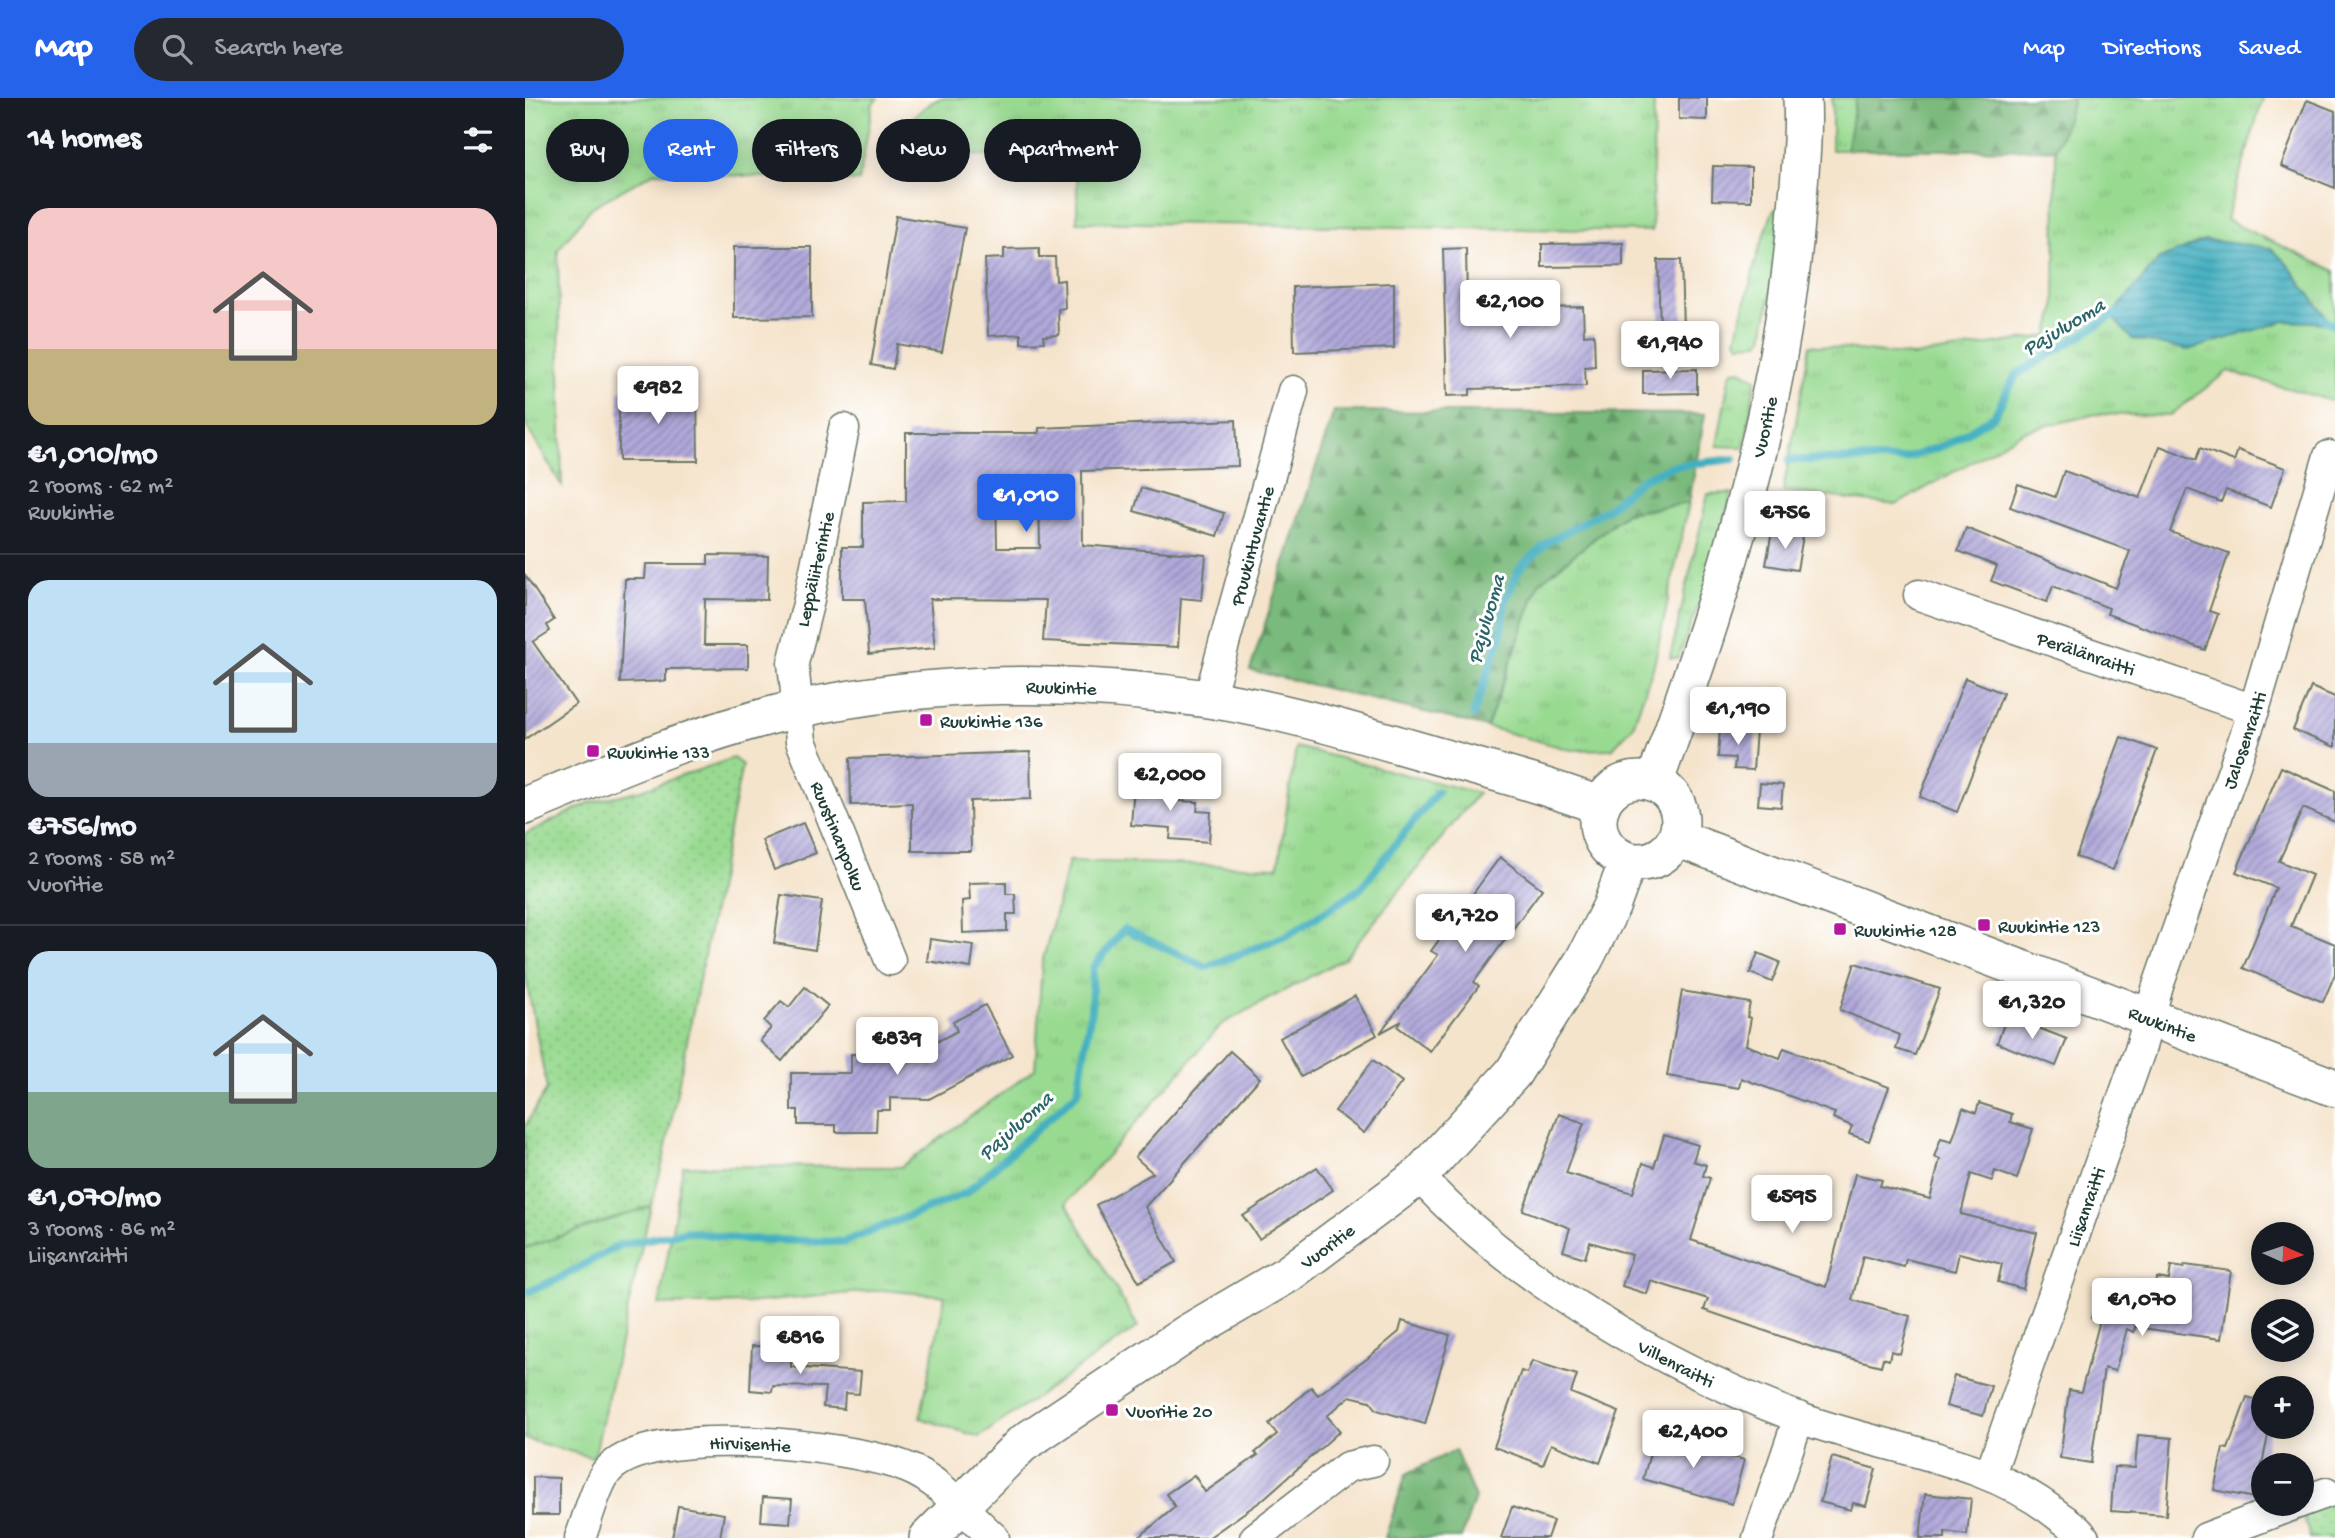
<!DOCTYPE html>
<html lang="en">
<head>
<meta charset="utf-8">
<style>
	:root { --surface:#171b24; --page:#242831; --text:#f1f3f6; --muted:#9ea1a6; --line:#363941; --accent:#2563eb }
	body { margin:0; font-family:"Gochi Hand",sans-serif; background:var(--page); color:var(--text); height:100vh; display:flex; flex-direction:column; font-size:26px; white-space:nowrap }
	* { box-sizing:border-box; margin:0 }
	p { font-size:23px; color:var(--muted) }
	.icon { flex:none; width:38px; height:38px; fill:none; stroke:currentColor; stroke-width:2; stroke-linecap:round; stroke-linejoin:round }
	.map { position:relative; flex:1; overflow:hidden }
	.panel { display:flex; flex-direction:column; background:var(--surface); width:525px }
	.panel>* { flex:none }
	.banner { position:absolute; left:21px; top:21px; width:665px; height:63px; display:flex; gap:14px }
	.needle { width:46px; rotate:93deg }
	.fabs { position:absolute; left:1726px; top:1124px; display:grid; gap:14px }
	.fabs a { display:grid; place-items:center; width:63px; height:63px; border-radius:50%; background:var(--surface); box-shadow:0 4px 18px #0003; font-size:35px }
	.price { position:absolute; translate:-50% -60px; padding:0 16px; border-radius:7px; background:#fff; color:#222; font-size:23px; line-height:46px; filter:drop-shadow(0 2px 4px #0008) }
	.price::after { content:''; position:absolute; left:50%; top:42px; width:21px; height:16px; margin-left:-10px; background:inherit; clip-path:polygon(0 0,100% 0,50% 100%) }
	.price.on { background:var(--accent); color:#fff }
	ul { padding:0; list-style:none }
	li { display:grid; align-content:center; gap:14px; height:371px; padding:0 28px }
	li+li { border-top:2px solid var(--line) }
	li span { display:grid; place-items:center; height:217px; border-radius:21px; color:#555 }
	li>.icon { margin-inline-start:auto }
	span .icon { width:126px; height:126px; fill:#fffc; stroke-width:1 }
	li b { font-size:30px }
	h2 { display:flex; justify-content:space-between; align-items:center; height:84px; padding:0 28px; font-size:30px }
	.pill { padding:0 24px; border-radius:32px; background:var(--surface); box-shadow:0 4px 18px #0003; font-size:24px; line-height:63px }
	.pill.on { background:var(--accent); color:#fff }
	header { display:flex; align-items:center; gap:42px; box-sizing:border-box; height:98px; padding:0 35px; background:var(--accent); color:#fff }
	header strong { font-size:33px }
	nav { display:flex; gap:38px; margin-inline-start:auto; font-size:24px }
	.search { width:490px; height:63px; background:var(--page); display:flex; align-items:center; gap:18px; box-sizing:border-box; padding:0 24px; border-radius:38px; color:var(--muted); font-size:26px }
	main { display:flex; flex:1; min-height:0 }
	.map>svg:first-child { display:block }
	.grass { fill:url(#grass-tufts); stroke:#5c8c62; stroke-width:2; fill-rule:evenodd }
	.forest { fill:url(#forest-firs); stroke:#4c7c58; stroke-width:2 }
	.park { fill:url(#park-dots); stroke:#5c8c62; stroke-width:2 }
	.water { fill:url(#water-rules); stroke:#30767a; stroke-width:2 }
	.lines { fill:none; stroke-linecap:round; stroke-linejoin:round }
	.stream { stroke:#42afc0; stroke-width:8 }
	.building { fill:url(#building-hatch); fill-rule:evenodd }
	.minor-casing { stroke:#6a7769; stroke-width:33 }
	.tertiary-casing { stroke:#6a7769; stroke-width:40 }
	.minor { stroke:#fff; stroke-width:30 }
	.tertiary { stroke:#fff; stroke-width:37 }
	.poi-dot { fill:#b5179e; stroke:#fff; stroke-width:2.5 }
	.labels { text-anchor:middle; stroke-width:6; stroke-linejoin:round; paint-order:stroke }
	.street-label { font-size:19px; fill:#1f3d34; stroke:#fff }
	.poi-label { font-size:19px; fill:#1f3d34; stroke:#fff; text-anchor:start }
	.water-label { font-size:21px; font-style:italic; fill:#2b6565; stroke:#fff }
</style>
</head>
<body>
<header>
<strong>Map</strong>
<div class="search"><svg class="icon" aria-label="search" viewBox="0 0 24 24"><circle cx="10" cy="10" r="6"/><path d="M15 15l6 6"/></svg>Search here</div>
<nav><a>Map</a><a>Directions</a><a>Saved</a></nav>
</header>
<main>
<section class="panel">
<h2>14 homes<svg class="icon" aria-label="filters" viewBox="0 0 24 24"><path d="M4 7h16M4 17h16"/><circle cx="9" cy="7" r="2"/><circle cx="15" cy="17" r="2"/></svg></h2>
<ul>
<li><span style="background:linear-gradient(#f6c9c9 65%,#c2b280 0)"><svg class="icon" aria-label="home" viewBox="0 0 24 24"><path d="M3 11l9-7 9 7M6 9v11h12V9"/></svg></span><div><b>€1,010/mo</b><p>2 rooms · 62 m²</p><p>Ruukintie</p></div></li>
<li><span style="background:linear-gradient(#bfe0f5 75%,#9aa5b1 0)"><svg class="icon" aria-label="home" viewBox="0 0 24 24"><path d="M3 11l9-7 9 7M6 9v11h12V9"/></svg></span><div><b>€756/mo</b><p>2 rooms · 58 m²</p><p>Vuoritie</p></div></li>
<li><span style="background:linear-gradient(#bfe0f5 65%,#7fa58c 0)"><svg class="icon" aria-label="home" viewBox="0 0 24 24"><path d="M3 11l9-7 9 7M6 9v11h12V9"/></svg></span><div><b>€1,070/mo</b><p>3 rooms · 86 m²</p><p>Liisanraitti</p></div></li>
</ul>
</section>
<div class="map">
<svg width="1810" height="1440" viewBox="0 0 1810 1440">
	<defs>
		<pattern id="grass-tufts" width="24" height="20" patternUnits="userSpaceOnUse" patternTransform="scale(1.75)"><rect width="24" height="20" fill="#99da91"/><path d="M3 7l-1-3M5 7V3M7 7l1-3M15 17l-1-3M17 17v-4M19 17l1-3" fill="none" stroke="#83bc7e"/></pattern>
		<pattern id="forest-firs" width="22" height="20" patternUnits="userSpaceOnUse" patternTransform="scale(1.75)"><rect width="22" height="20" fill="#7aba7b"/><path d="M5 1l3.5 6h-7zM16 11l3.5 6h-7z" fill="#639866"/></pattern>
		<pattern id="park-dots" width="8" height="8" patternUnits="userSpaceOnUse" patternTransform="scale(1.75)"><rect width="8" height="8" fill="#99da91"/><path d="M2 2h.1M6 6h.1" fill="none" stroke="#83bc7e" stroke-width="1.8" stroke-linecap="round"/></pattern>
		<pattern id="water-rules" width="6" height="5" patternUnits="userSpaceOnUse" patternTransform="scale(1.75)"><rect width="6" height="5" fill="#42afc0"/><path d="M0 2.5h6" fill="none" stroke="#37909d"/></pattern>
		<pattern id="building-hatch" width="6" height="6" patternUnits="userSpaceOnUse" patternTransform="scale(1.75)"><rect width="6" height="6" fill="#b0a8da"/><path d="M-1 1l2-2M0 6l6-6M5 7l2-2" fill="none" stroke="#8f8ab2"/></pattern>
	</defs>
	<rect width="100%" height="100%" fill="#fff"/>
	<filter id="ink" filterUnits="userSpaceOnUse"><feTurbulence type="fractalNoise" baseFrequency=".0143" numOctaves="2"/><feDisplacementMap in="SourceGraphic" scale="14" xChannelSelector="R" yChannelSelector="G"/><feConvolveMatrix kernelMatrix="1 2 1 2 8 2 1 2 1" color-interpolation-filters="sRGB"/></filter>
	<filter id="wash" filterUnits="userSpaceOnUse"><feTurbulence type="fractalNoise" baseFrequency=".00686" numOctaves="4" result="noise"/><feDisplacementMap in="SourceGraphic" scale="28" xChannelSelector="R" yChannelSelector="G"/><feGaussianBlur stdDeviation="1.57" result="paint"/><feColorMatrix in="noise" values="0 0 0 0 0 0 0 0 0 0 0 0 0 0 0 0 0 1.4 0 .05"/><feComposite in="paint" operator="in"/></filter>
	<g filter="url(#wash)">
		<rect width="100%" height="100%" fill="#f5e4cc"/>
		<g class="grass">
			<polygon points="0,0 353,0 348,5 334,83 130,74 67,109 33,152 37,388 0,326"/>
			<path d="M 415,0 L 1129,0 L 1127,133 L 552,124 L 552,65 L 370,51 C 379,27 392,12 415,0 Z"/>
			<path d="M 1307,0 L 1738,0 L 1701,122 L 1810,173 L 1810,304 L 1703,273 L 1644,318 L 1571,316 L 1500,333 L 1371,407 L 1258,393 L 1285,247 L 1388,258 L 1523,238 L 1530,212 L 1531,51 L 1307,52 ZM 1746,150 L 1763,167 L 1806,225 L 1760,223 L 1737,228 Z"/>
			<polygon points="1255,108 1250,171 1238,240 1233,245 1214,246 1211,241 1232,158 1248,113"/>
			<polygon points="1216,272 1231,281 1219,349 1192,348 1204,280 1207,273"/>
			<polygon points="1207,395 1183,482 1153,560 1145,560 1183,396"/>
			<polygon points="1164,405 1129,567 1108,628 1087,651 1046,652 962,629 1014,485 1101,415"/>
			<polygon points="771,649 953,695 820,860 697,926 541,1105 613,1229 454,1339 395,1320 420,1198 357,1192 223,1205 134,1207 158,1068 376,1069 510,971 517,865 544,763 753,769"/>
			<polygon points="126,1108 69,1360 0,1341 0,1150"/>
		</g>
		<g class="forest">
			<polygon points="1331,0 1547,0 1548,4 1531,51 1321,52"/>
			<polygon points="809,313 1180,316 1164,405 1101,415 1014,485 962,629 725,572"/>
			<polygon points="930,1352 950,1400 936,1440 860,1440 881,1376"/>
		</g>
		<g class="park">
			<polygon points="208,660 217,667 138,1064 126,1108 0,1150 0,1028 22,991 0,875 0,736 64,705 116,692"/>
			<polygon points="1810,1386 1810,1440 1785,1440 1775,1405"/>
		</g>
		<polygon class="water" points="1681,142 1746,150 1763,167 1806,225 1760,223 1663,252 1607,241 1586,218 1634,161"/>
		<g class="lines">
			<g class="stream">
				<polyline points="1797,220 1810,227"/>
				<polyline points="1264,362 1379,361 1423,346 1469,318 1491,277 1594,214"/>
				<polyline points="948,617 976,538 980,504 994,471 1023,444 1082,411 1117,381 1147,368 1209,361"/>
				<polyline points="0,1195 33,1181 94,1147 163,1133 212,1141 319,1144 441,1095 553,994 566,912 568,870 599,831 681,869 761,838 835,791 912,694"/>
			</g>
		</g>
		<g id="blocks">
			<g class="building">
				<polygon points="1154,0 1182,0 1182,22 1154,21"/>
				<polygon points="1782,2 1810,13 1810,90 1756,68"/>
				<polygon points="1188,68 1226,69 1226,103 1187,102"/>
				<polygon points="371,118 440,130 417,254 372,246 368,271 346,267"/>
				<polygon points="1098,145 1098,168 1017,169 1017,146"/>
				<polygon points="209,149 287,149 287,219 209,220"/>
				<polygon points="514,150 514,159 530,159 531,183 539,182 540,210 533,211 534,237 518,238 519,244 496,245 496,236 463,238 460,161 479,160 479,151"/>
				<polygon points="941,150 942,204 1018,202 1018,210 1058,209 1059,237 1069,236 1070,268 1060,269 1061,288 945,291 945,297 922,298 918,151"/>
				<polygon points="1133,162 1156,162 1158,231 1135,232"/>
				<polygon points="869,185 869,250 769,254 768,189"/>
				<polygon points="1172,271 1172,295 1118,296 1118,272"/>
				<polygon points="94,293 172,293 173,363 94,363"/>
				<path d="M 711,322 L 713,368 L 557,373 L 558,447 L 681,457 L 677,502 L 656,500 L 653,549 L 518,543 L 521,502 L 405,501 L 410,550 L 344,556 L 340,501 L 317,501 L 317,449 L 338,449 L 338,404 L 381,403 L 381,335 L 514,335 L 514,330 ZM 471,385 L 514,385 L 515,450 L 472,450 Z"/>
				<polygon points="1635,348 1671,362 1675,350 1709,363 1713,352 1760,370 1746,409 1701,392 1696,404 1662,391 1645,434 1704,455 1684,513 1693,516 1680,552 1582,516 1584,510 1528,488 1522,504 1466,483 1472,468 1433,453 1441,430 1591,490 1605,453 1485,409 1493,386 1530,399 1539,373 1615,400"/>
				<polygon points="616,390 699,415 692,438 609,413"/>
				<polygon points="1247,433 1278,438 1272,472 1241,467"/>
				<polygon points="183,457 243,458 242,502 180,501 179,547 223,547 223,570 141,571 141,583 95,585 100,481 120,481 121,466 183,466"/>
				<polygon points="0,477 29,522 22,527 25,533 8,544 51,606 0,641"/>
				<polygon points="1440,580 1478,595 1432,714 1395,699"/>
				<polygon points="1786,589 1810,599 1810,649 1768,632"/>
				<polygon points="1195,630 1231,633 1228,672 1209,671 1210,660 1193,659"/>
				<polygon points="1596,639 1632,652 1588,772 1551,759"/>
				<polygon points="505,654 506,701 445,703 446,753 387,753 387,705 326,707 325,660"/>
				<polygon points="1756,669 1810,693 1810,724 1778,710 1754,763 1787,777 1766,828 1810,846 1810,876 1798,904 1718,870 1751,790 1711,774"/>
				<polygon points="1235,685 1258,687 1256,709 1233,707"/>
				<polygon points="609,687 656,691 655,703 673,704 672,713 686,714 684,744 645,741 646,730 606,727"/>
				<polygon points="278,725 291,755 249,772 237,742"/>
				<polygon points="975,759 1017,791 949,884 954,888 905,953 873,929 877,923 855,935 913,857 906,853"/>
				<polygon points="481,784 481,796 490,796 491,816 482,816 482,833 438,835 437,803 445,802 444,785"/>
				<polygon points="256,797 297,803 290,852 249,845"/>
				<polygon points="405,841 449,847 446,870 402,863"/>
				<polygon points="1233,855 1255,864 1247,884 1225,875"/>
				<polygon points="1330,865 1415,891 1390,957 1371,951 1375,937 1315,912"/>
				<polygon points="280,889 303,908 257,963 235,943 246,930 239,923 256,903 264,909"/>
				<polygon points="1157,893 1225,905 1222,919 1226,920 1221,947 1255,960 1259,950 1364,989 1344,1043 1324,1036 1327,1028 1308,1020 1310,1015 1216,980 1214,990 1142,978"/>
				<polygon points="830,898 852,937 776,979 755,940"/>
				<polygon points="460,907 487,957 404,1001 365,1000 365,1012 352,1012 351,1034 311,1034 311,1027 273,1027 273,1012 266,1012 266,975 326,975 326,956 387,957 432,933 428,924"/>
				<polygon points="1482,918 1542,941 1531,968 1472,945"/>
				<polygon points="705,953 735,980 620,1109 651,1164 614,1184 571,1107 628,1075 610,1059"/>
				<polygon points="848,962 877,984 839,1035 810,1013"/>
				<polygon points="1454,1005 1487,1016 1485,1024 1508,1031 1492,1081 1470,1073 1467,1083 1446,1076 1436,1116 1512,1135 1498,1191 1473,1184 1477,1166 1434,1155 1430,1173 1381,1161 1379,1169 1338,1158 1327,1202 1385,1218 1375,1256 1366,1253 1364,1262 1358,1260 1356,1268 1301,1254 1179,1212 1183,1201 1126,1183 1122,1196 1097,1188 1107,1157 1065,1144 1060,1160 1038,1153 1045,1130 998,1112 1034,1016 1059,1025 1041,1075 1108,1095 1118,1065 1129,1069 1139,1037 1173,1047 1168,1063 1181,1067 1178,1078 1185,1080 1166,1142 1301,1189 1330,1076 1357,1082 1355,1088 1405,1101 1415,1061 1409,1059 1416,1040 1427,1043 1438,1010 1451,1015"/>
				<polygon points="792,1069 808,1092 734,1141 718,1118"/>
				<polygon points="1660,1167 1706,1173 1696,1241 1610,1229 1609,1234 1602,1231 1590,1273 1579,1270 1566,1365 1535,1360 1544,1292 1556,1294 1575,1222 1566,1220 1576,1188 1629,1205 1632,1180 1644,1182 1646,1168 1659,1170"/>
				<polygon points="877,1223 925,1237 900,1326 852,1312 845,1303 825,1298 802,1318 815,1333 736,1403 683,1440 613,1440 650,1409 641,1396 669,1377 680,1394 733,1357 730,1355 752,1336 744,1326 786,1289 793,1297 843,1260 874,1234"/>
				<polygon points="227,1248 266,1249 266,1269 336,1274 334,1296 320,1295 319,1311 298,1309 300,1289 248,1288 247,1294 225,1292"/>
				<polygon points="1007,1263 1052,1277 1046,1295 1094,1314 1075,1365 1026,1346 1018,1367 969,1349 996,1273 1002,1275"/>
				<polygon points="1429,1278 1466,1288 1458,1318 1421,1308"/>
				<polygon points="1722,1299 1738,1304 1738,1328 1745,1328 1730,1400 1689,1392 1698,1350 1703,1351"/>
				<polygon points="1130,1337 1219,1362 1207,1406 1118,1381"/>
				<polygon points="1613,1337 1647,1340 1641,1417 1586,1413 1589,1369 1610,1370"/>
				<polygon points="1307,1359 1351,1371 1341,1408 1328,1405 1326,1412 1295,1404"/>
				<polygon points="8,1379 34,1380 34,1417 8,1417"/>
				<polygon points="1400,1396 1446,1401 1442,1437 1420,1434 1420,1440 1395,1440"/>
				<polygon points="238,1399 267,1401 265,1425 236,1423"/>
				<polygon points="153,1408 199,1416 195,1440 147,1440"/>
				<polygon points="987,1409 1028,1423 1022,1440 976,1440"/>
			</g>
		</g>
	</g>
	<g filter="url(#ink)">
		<use href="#blocks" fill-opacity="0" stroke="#6a7769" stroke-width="2"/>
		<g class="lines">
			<defs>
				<g id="minor">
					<path id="s1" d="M 319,331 L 283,506 L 268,565 L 276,643 L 365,862"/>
					<path id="s2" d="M 1394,497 L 1729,612"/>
					<path id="s3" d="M 684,601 L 768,293"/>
					<path id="s4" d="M 894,1078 C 988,1182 1144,1271 1275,1320 C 1362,1352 1462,1359 1535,1419 C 1544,1425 1553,1431 1559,1440"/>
					<path id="s5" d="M 1465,1376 L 1615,952 L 1633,888 L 1729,612 L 1804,358"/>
					<polyline points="1776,1404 1801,1395"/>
					<path id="s6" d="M 55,1440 C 63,1420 69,1393 80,1376 C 118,1322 328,1347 383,1370 C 416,1383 442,1416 469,1440"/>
					<polyline points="730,1440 822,1369 848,1363"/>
					<polyline points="1233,1440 1274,1319"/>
					<polyline points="1681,1440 1773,1405"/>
				</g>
				<g id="tertiary">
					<circle cx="1114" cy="723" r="41"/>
					<path id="s7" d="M 1129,685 C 1197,500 1257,309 1272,111 C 1275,74 1279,37 1277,0"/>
					<path id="s8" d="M 0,708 C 89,671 178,632 273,611 C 406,582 548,581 683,601 C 758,612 832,635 905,656 C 962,672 1020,687 1076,708"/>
					<path id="s9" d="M 1152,740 L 1810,990"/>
					<path id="s10" d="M 403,1440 L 497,1346 L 663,1235 L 763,1176 L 894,1078 L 988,975 L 1059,862 L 1086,809 L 1103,763"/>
				</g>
			</defs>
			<use href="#minor" class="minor-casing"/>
			<use href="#tertiary" class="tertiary-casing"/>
			<use href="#minor" class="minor"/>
			<use href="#tertiary" class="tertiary"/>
		</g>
	</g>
	<g class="poi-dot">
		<rect x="394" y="615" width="14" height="14" rx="3.5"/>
		<rect x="61" y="646" width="14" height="14" rx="3.5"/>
		<rect x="1452" y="820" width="14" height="14" rx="3.5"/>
		<rect x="1308" y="824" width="14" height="14" rx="3.5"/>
		<rect x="580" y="1305" width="14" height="14" rx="3.5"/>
	</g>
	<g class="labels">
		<g class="street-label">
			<text dy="7" stroke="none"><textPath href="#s7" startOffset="373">Vuoritie</textPath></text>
			<text dy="7" stroke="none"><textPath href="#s3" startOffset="159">Pruukintuvantie</textPath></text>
			<text transform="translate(289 471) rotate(-77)" y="7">Leppäliiterintie</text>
			<text dy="7" stroke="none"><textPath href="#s2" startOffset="177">Perälänraitti</textPath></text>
			<text dy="7" stroke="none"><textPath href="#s8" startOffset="555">Ruukintie</textPath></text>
			<text dy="7" stroke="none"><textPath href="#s5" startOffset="777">Jalosenraitti</textPath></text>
			<text dy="7" stroke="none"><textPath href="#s1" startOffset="420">Ruustinanpolku</textPath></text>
			<text dy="7" stroke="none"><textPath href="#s9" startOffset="520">Ruukintie</textPath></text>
			<text dy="7" stroke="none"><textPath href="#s5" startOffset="284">Liisanraitti</textPath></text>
			<text dy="7" stroke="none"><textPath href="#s10" startOffset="497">Vuoritie</textPath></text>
			<text dy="7" stroke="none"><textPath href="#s4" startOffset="320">Villenraitti</textPath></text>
			<text dy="7" stroke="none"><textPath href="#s6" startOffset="222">Hirvisentie</textPath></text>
		</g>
		<g class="poi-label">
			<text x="415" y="629">Ruukintie 136</text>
			<text x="82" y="660">Ruukintie 133</text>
			<text x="1473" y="834">Ruukintie 123</text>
			<text x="1329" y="838">Ruukintie 128</text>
			<text x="601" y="1319">Vuoritie 20</text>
		</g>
		<g class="water-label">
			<text transform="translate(1538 228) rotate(-31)" y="7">Pajuluoma</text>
			<text transform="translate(960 521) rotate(-74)" y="7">Pajuluoma</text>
			<text transform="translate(490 1027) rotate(-42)" y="7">Pajuluoma</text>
		</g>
	</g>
</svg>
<div class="fabs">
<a><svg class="needle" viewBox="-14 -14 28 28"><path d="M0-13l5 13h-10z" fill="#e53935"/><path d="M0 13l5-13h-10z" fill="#9ea1a6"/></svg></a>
<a><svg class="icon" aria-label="layers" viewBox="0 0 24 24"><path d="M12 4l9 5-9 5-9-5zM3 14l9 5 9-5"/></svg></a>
<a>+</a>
<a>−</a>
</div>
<b class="price" style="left:985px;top:242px">€2,100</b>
<b class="price" style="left:1145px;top:283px">€1,940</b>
<b class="price" style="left:133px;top:328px">€982</b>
<b class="price on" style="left:501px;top:436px">€1,010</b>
<b class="price" style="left:1260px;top:453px">€756</b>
<b class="price" style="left:1213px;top:649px">€1,190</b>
<b class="price" style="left:645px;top:715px">€2,000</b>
<b class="price" style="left:940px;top:856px">€1,720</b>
<b class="price" style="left:1507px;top:943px">€1,320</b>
<b class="price" style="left:372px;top:979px">€839</b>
<b class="price" style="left:1267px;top:1137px">€595</b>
<b class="price" style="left:1617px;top:1240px">€1,070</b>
<b class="price" style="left:275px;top:1278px">€816</b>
<b class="price" style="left:1168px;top:1372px">€2,400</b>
<div class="banner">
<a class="pill">Buy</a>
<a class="pill on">Rent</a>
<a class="pill">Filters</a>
<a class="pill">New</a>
<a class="pill">Apartment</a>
</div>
</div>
</main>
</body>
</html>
